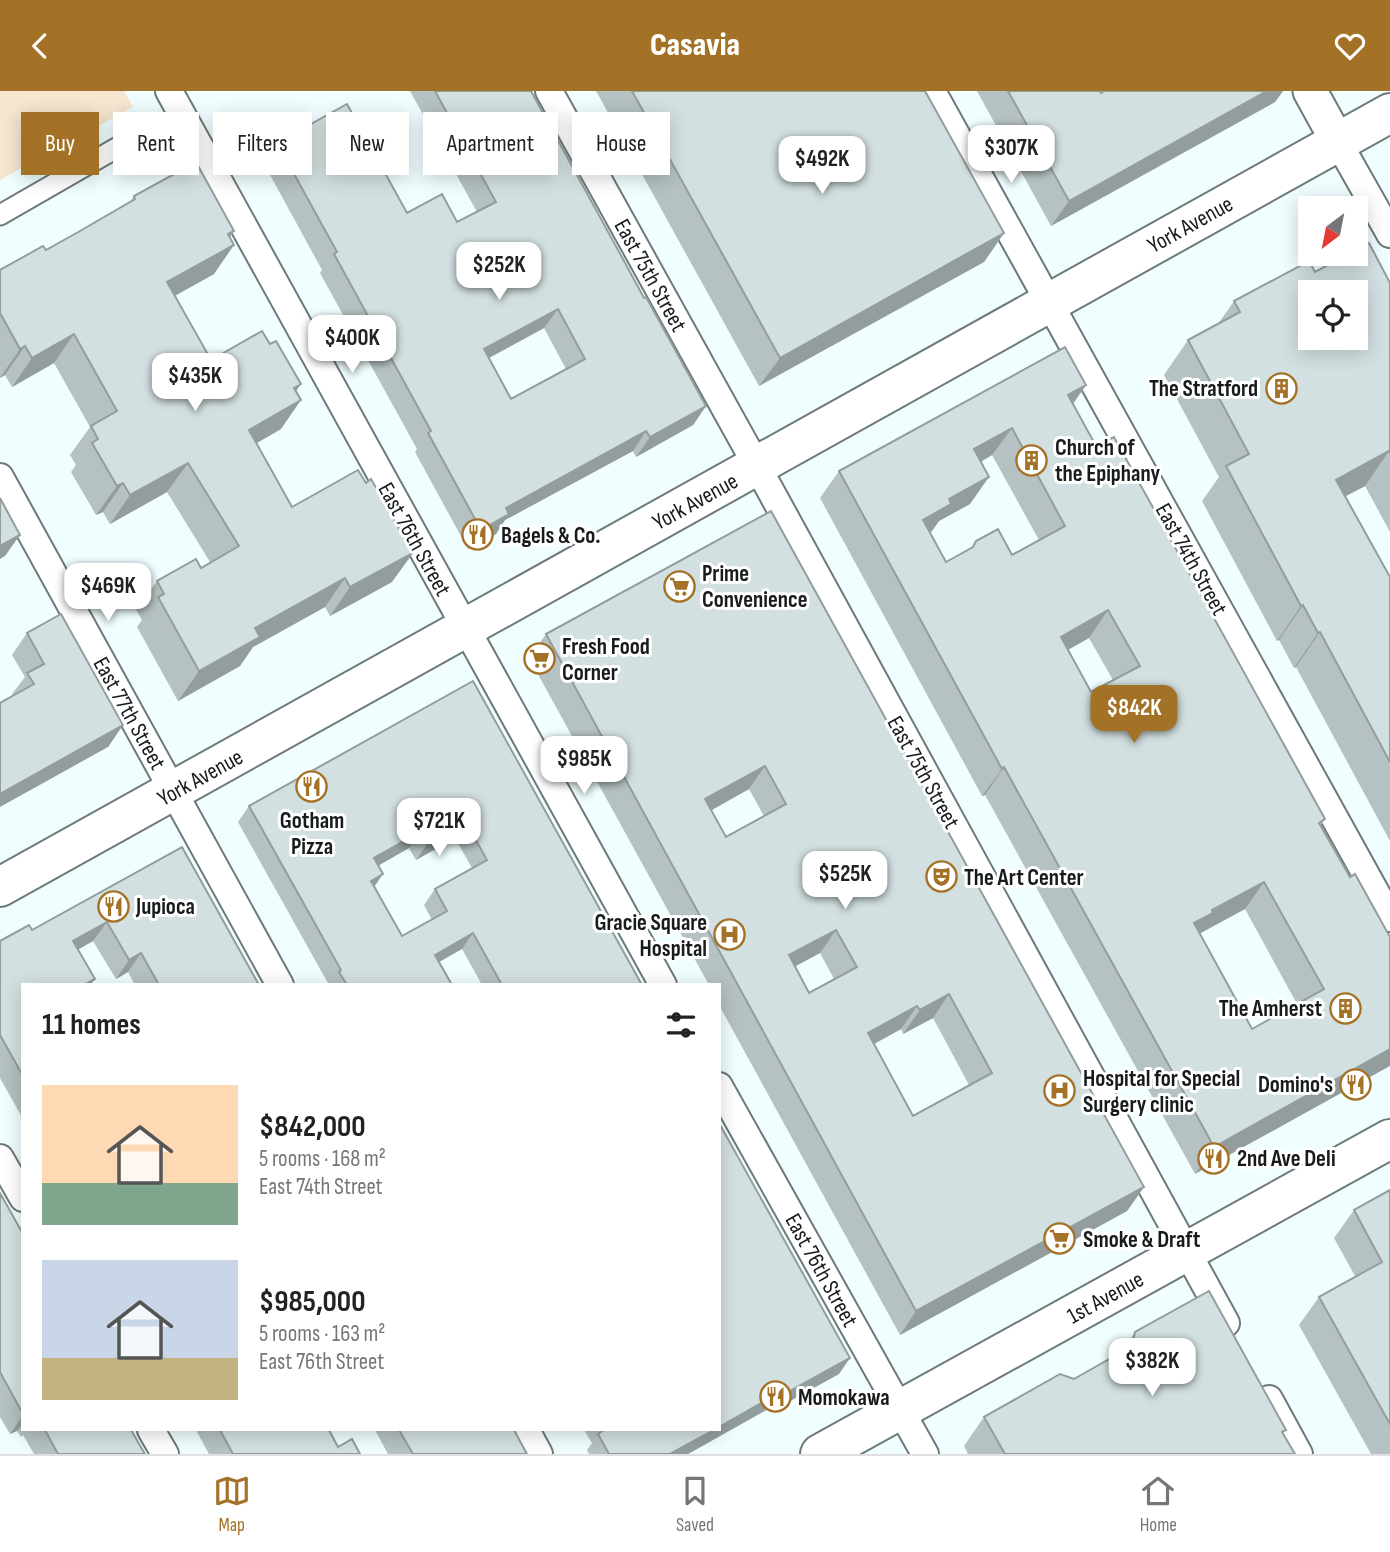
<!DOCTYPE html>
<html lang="en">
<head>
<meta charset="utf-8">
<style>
	:root { --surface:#fff; --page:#f2f2f2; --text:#222; --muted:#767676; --line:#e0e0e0; --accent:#a37227 }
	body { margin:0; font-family:"Sofia Sans Condensed",sans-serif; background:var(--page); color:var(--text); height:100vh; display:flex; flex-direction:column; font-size:26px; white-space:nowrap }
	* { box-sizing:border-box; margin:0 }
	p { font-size:23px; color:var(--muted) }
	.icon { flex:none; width:38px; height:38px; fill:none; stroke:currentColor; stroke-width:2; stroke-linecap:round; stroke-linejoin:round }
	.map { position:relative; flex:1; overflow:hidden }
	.details { position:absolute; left:21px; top:892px; width:700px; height:448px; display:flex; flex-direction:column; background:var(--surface); border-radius:0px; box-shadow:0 4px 18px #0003 }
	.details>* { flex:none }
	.top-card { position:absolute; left:21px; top:21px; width:700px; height:63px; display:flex; gap:14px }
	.needle { width:46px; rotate:212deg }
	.buttons { position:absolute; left:1298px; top:105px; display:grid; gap:14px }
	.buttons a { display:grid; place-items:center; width:70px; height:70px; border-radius:0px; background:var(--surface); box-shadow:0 4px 18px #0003; font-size:35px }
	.price { position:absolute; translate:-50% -60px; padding:0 16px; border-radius:14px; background:#fff; color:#222; font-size:23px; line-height:46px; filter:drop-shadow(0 2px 4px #0008) }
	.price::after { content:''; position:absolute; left:50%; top:42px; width:21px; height:16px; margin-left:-10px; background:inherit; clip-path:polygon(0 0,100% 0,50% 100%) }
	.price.active { background:var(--accent); color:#fff }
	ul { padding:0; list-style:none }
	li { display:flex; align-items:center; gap:21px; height:175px; padding:0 21px }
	li span { display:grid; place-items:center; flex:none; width:196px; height:140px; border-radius:0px; color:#555 }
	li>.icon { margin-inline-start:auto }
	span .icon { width:84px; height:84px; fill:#fffc; stroke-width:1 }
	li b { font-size:30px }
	h2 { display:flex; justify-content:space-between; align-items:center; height:84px; padding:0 21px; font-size:30px }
	.tag { padding:0 24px; border-radius:0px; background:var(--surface); box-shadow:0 4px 18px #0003; font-size:24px; line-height:63px }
	.tag.active { background:var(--accent); color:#fff }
	header { display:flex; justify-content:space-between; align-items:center; height:91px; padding:0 21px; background:var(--accent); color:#fff; font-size:32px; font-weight:800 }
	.menu { display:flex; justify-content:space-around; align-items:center; height:98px; border-top:2px solid var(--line); background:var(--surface); font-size:19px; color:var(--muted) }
	.menu a { display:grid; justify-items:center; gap:4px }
	.menu .active { color:var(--accent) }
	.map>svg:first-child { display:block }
	.green { fill:#f6e5cf }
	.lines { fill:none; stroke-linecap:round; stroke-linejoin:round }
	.pedestrian-casing { stroke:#6d797a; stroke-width:23 }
	.minor-casing { stroke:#6d797a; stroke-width:30 }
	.tertiary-casing { stroke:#6d797a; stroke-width:37 }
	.secondary-casing { stroke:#6d797a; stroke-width:42 }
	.primary-casing { stroke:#6d797a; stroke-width:42 }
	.pedestrian { stroke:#fff; stroke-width:19 }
	.minor { stroke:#fff; stroke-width:26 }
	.tertiary { stroke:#fff; stroke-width:33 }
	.secondary { stroke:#fff; stroke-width:38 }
	.primary { stroke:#fff; stroke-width:38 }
	.wall { fill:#b5c1c2; fill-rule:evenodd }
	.shaded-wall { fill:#949d9e }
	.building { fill:#d3e0e1; stroke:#949d9e; stroke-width:2; fill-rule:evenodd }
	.labels { text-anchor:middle; stroke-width:6; stroke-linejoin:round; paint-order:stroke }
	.street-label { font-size:23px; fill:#171b1c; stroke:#fff }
	.poi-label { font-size:23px; font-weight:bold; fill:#171b1c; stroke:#fff; text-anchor:start }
</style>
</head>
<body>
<header><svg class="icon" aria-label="back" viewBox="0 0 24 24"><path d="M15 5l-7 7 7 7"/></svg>Casavia<svg class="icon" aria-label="heart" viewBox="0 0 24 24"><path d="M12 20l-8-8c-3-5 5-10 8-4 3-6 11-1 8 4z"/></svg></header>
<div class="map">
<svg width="1390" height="1363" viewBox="0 0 1390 1363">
	<rect width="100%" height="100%" fill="#f0feff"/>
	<polygon class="green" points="0,0 124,0 133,16 0,89"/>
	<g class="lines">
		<defs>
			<polyline id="pedestrian" points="0,124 153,36"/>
			<g id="minor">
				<polyline points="169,0 663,894"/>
				<polyline points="549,0 757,375 1226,1232"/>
				<polyline points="932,0 1390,827"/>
				<polyline points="1338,51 1390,143"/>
				<polyline points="0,386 280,894"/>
				<polyline points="719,995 925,1363"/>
				<polyline points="0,1067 23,1107"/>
				<polyline points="1269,1308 1299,1363"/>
				<polyline points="151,1339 165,1363"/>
				<polyline points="526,1339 539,1363"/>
			</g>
			<polyline id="tertiary" points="1310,0 1338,51"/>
			<polyline id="secondary" points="0,796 1390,22"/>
			<polyline id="primary" points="820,1363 1390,1048"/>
		</defs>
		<use href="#pedestrian" class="pedestrian-casing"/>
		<use href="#minor" class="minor-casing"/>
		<use href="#tertiary" class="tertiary-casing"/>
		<use href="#secondary" class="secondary-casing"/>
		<use href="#primary" class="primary-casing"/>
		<use href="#pedestrian" class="pedestrian"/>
		<use href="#minor" class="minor"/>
		<use href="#tertiary" class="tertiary"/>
		<use href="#secondary" class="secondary"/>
		<use href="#primary" class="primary"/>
	</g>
	<g class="wall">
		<path d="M 410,0 L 531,0 L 624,170 L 706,315 L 693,334 L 636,366 L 633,360 L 505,429 L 496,443 L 468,458 L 415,361 L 417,358 L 320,182 L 322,179 L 263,71 L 277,52 L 407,122 L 457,131 L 477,121 ZM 544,237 L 566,278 L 511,308 L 489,267 Z"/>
		<polygon points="596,0 925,0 1004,142 984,171 759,295"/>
		<polygon points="977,0 1100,0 1101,2 1104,0 1283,0 1275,11 1051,135"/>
		<polygon points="134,105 234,140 230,146 214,183 175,205 211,269 296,300 281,338 257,352 292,416 392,491 330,525 325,516 253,556 240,575 178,610 137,536 142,529 136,519 157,490 201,477 210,471 167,401 110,433 103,421 96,424 71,381 76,374 70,364 90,336 54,272 12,296 5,284 0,287 0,179 46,159 130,111"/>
		<polygon points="1315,181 1390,192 1390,441 1365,395 1345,405 1390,486 1390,750 1296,576 1294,577 1279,549 1277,550 1202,410 1219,386 1164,284 1188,249 1218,233 1234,210"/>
		<path d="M 1086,294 L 1073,313 L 1096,355 L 1325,728 L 1321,734 L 1350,786 L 1390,846 L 1195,1083 L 985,704 L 982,705 L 820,407 L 839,380 ZM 992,364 L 1039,449 L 1012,464 L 976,450 L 971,457 L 946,471 L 930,441 L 932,440 L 939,430 L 970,413 L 981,371 ZM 1089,547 L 1113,589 L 1091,601 L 1068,559 ZM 1245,818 L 1297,913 L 1252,938 L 1200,842 Z"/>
		<path d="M 771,420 L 1144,1096 L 1127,1120 L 900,1244 L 719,914 L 719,894 L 709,894 L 529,567 L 546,543 ZM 749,698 L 764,725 L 726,746 L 711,719 ZM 820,862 L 834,888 L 809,902 L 795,875 ZM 933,927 L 969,994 L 913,1025 L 874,953 L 901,938 L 903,943 Z"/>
		<polygon points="27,542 123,634 108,656 13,605 12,603 25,586 12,564"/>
		<path d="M 473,590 L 642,894 L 482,894 L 462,858 L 439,871 L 452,894 L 329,894 L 238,731 L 249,715 ZM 455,747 L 472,777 L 435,798 L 424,814 L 432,829 L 402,845 L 374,795 L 378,775 L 409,757 L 416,769 Z"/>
		<polygon points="182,756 259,894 135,894 128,881 116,888 93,850 78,858 95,888 90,894 23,894 23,1028 0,987 0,850 32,839"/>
		<polygon points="719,1032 839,1283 770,1321 768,1318 688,1363 589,1363 587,1359 592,1352 584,1339 719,1339"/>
		<polygon points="1390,1099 1390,1363 1371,1363 1299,1234 1319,1206 1355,1185 1334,1147 1354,1119"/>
		<polygon points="0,1102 23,1143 23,1339 131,1339 145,1363 34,1363 23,1344 21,1346 17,1340 10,1343 0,1326"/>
		<polygon points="1135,1241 1283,1343 1295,1363 968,1363 964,1355 984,1326 1074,1288 1120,1263"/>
		<polygon points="196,1339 329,1339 338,1356 360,1363 209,1363"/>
		<polygon points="375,1339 514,1339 527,1363 388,1363"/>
	</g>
	<g class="shaded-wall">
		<polygon points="1267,0 1283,0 1275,11 1051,135 1069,110"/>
		<polygon points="234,140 218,163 234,154 214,183 147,220 167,191 228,143"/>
		<polygon points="1004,142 984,171 759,295 780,267"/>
		<polygon points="558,218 544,237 470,277 484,258"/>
		<polygon points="74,243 54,272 12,296 32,267"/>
		<polygon points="25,255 5,284 0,287 20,258"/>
		<polygon points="301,293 281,321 301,309 281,338 229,368 249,339 294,297"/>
		<polygon points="1086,294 1067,321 1068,304"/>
		<polygon points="706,315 693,334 636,366 650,346"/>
		<polygon points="1012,337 992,364 955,385 974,358"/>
		<polygon points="646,340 633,360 505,429 496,443 468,458 481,439 506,417"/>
		<polygon points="1389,360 1365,395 1312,423 1336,389"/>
		<polygon points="188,372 167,401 110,433 130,404"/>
		<polygon points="989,386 970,413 939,430 932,440 904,456 923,429 949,408"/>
		<polygon points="123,392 103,421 96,424 117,395"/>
		<polygon points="20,444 5,465 0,468 0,455"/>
		<polygon points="413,462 392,491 330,525 350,496"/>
		<polygon points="345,487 325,516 253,556 240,575 178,610 199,580 255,537"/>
		<polygon points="1303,514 1279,549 1277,550 1301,515"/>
		<polygon points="1108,519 1089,547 1042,573 1061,546"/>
		<polygon points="1320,541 1296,576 1294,577 1318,542"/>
		<polygon points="123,634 108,656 0,716 0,703"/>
		<polygon points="765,675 749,698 689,732 705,708"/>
		<polygon points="1004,676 985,704 982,705 1002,678"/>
		<polygon points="466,731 455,747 416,769 427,753"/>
		<polygon points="420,741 409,757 363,783 374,767"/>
		<polygon points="383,783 372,799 371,790"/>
		<polygon points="1264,791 1245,818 1199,843 1194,832 1212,819"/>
		<polygon points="107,831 93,850 60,869 73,850"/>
		<polygon points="836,839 820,862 772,888 789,864"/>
		<polygon points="473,842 462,858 423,880 435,864"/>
		<polygon points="141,862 128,881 116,888 129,869"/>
		<polygon points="95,888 90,894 84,894"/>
		<polygon points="949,903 933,927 903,943 920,919"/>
		<polygon points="917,915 901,938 852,965 868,942"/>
		<polygon points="1390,958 1390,975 1195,1083 1214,1056"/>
		<polygon points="1144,1096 1127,1120 900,1244 916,1220"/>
		<polygon points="850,1267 839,1283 770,1321 781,1305"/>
		<polygon points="779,1302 768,1318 688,1363 670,1363 714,1339 719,1339 719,1336"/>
		<polygon points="23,1324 23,1332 17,1340 10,1343"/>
	</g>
	<g class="building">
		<path d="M 435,0 L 531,0 L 624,170 L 644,207 L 646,206 L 706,315 L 650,346 L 646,340 L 506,417 L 509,423 L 481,439 L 428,342 L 431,340 L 334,163 L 337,161 L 277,52 L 347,13 L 407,122 L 442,103 L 457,131 L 496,111 ZM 558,218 L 585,268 L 511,308 L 484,258 Z"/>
		<polygon points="632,0 925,0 1004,142 780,267"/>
		<polygon points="1008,0 1100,0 1101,2 1104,0 1267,0 1069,110"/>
		<polygon points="196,71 234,140 228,143 234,154 167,191 211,269 262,240 270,253 276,250 301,293 294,297 301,309 249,339 292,416 358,379 366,392 371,388 413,462 350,496 345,487 255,537 260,546 199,580 158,506 164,503 157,490 196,468 201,477 239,455 188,372 130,404 123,392 117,395 92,352 98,348 91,335 117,320 74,243 32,267 25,255 20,258 0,222 0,179 43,155 46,159 80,140 135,108 134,105"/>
		<path d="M 1369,152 L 1390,192 L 1390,362 L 1389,360 L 1336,389 L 1390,486 L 1390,671 L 1320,541 L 1318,542 L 1303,514 L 1301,515 L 1226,375 L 1249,363 L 1188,249 L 1240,221 L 1234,210 L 1309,170 L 1315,181 L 1349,163 L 1356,163 L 1356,159 ZM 1311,201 L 1356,201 L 1356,247 L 1311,247 Z"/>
		<path d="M 1065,256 L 1086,294 L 1068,304 L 1096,355 L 1114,346 L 1325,728 L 1319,732 L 1350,786 L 1355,783 L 1390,846 L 1390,958 L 1214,1056 L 1004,676 L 1002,678 L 839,380 ZM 1012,337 L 1065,435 L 1012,464 L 998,438 L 976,450 L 973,456 L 946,471 L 923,429 L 951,413 L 949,408 L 989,386 L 974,358 ZM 1108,519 L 1140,575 L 1091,601 L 1061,546 ZM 1264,791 L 1324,898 L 1252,938 L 1194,832 L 1213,822 L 1212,819 Z"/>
		<polygon points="0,407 20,444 0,455"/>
		<path d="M 771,420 L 1144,1096 L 916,1220 L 546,543 ZM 765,675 L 786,713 L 726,746 L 705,708 ZM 836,839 L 857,876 L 809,902 L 789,864 ZM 949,903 L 992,982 L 913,1025 L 868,942 L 917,915 L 920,919 Z"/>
		<polygon points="61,523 123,634 0,703 0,612 34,593 27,582 44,573 27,542"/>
		<path d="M 473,590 L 642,894 L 502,894 L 473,842 L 435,864 L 452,894 L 347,894 L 339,881 L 341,879 L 249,715 ZM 466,731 L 487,769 L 435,798 L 447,820 L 402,845 L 371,790 L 383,783 L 374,767 L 420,741 L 427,753 Z"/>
		<polygon points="182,756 259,894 159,894 141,862 129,869 107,831 73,850 95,888 84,894 23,894 23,985 0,944 0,850 29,834 32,839"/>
		<polygon points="719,1032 850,1267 781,1305 779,1302 719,1336"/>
		<polygon points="1390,1099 1390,1333 1319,1206 1382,1171 1354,1119"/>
		<polygon points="0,1102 23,1143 23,1323 0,1281"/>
		<polygon points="1209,1200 1286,1339 1282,1341 1295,1363 1005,1363 984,1326 1060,1283 1074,1288 1132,1255 1135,1241"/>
		<polygon points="45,1339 131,1339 145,1363 58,1363"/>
		<polygon points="220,1339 329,1339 338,1356 352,1348 360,1363 233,1363"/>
		<polygon points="399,1339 514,1339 527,1363 413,1363"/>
		<polygon points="604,1339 714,1339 670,1363 609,1363 598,1343"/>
	</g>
	<defs>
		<symbol id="building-ring" viewBox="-11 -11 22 22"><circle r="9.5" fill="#fff" stroke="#a37227" stroke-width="1.5"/><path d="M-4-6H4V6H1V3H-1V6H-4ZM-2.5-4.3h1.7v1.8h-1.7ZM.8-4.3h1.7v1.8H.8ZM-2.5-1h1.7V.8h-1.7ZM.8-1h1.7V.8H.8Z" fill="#a37227"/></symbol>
		<symbol id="restaurant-ring" viewBox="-11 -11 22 22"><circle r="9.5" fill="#fff" stroke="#a37227" stroke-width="1.5"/><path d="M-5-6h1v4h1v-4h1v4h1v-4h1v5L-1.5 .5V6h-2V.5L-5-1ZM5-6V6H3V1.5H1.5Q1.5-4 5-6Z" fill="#a37227"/></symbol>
		<symbol id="supermarket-ring" viewBox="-11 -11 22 22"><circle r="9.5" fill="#fff" stroke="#a37227" stroke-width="1.5"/><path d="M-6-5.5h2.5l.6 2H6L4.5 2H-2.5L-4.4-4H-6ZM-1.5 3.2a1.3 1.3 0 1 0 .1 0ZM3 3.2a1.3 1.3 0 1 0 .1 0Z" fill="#a37227"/></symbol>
		<symbol id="theatre-ring" viewBox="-11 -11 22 22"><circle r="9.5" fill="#fff" stroke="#a37227" stroke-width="1.5"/><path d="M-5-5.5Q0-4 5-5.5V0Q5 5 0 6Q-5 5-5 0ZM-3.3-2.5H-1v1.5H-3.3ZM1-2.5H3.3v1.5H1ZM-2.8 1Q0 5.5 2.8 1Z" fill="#a37227"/></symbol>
		<symbol id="hospital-ring" viewBox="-11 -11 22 22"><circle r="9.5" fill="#fff" stroke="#a37227" stroke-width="1.5"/><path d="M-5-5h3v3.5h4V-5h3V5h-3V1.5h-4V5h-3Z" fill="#a37227"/></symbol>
	</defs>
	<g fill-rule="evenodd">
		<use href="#building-ring" x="1264" y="280" width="35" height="35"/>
		<use href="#building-ring" x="1014" y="352" width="35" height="35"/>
		<use href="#restaurant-ring" x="460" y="426" width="35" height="35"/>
		<use href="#supermarket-ring" x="662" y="478" width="35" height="35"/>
		<use href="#supermarket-ring" x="522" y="550" width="35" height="35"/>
		<use href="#restaurant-ring" x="294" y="678" width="35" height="35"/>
		<use href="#theatre-ring" x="924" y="768" width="35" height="35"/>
		<use href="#restaurant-ring" x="96" y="798" width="35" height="35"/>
		<use href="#hospital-ring" x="712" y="826" width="35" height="35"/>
		<use href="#building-ring" x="1328" y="900" width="35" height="35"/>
		<use href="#restaurant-ring" x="1338" y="976" width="35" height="35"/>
		<use href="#hospital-ring" x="1042" y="982" width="35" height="35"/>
		<use href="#restaurant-ring" x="1196" y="1050" width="35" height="35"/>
		<use href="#supermarket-ring" x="1042" y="1130" width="35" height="35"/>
		<use href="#restaurant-ring" x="758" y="1288" width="35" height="35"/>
	</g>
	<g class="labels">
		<g class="street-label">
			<text transform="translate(1190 133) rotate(-29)" y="8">York Avenue</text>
			<text transform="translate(651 184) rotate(61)" y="8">East 75th Street</text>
			<text transform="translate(695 410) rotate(-29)" y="8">York Avenue</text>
			<text transform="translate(415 448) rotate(61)" y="8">East 76th Street</text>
			<text transform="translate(1192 468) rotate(61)" y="8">East 74th Street</text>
			<text transform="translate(130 622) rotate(61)" y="8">East 77th Street</text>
			<text transform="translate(924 681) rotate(61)" y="8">East 75th Street</text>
			<text transform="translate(200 686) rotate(-29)" y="8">York Avenue</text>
			<text transform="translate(822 1179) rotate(61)" y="8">East 76th Street</text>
			<text transform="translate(1105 1206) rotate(-29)" y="8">1st Avenue</text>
		</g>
		<g class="poi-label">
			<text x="1258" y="305" text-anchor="end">The Stratford</text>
			<text x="1055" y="364">Church of<tspan x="1055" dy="26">the Epiphany</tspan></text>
			<text x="501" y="452">Bagels &amp; Co.</text>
			<text x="702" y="490">Prime<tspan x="702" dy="26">Convenience</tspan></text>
			<text x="562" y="563">Fresh Food<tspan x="562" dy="26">Corner</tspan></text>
			<text x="312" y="737" text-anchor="middle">Gotham<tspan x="312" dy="26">Pizza</tspan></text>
			<text x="964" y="794">The Art Center</text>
			<text x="136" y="823">Jupioca</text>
			<text x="707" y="839" text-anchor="end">Gracie Square<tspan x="707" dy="26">Hospital</tspan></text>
			<text x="1322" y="925" text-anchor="end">The Amherst</text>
			<text x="1083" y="995">Hospital for Special<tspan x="1083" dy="26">Surgery clinic</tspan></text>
			<text x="1333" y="1001" text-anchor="end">Domino's</text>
			<text x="1237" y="1075">2nd Ave Deli</text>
			<text x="1083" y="1156">Smoke &amp; Draft</text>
			<text x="798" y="1314">Momokawa</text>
		</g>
	</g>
</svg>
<div class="buttons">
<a><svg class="needle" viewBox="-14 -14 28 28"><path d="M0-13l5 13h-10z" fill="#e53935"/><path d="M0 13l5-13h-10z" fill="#767676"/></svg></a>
<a><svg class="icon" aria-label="locate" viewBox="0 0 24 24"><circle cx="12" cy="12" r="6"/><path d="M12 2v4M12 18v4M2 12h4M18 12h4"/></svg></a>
</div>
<b class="price" style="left:1011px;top:94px">$307K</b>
<b class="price" style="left:822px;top:105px">$492K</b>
<b class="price" style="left:499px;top:211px">$252K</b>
<b class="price" style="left:352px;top:284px">$400K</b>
<b class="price" style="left:195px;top:322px">$435K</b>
<b class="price" style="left:108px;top:532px">$469K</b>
<b class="price active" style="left:1134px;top:654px">$842K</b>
<b class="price" style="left:584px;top:705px">$985K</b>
<b class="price" style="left:439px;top:767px">$721K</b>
<b class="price" style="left:845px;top:820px">$525K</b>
<b class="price" style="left:1152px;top:1307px">$382K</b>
<div class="top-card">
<a class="tag active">Buy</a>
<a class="tag">Rent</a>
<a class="tag">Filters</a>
<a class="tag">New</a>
<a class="tag">Apartment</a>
<a class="tag">House</a>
</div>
<section class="details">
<h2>11 homes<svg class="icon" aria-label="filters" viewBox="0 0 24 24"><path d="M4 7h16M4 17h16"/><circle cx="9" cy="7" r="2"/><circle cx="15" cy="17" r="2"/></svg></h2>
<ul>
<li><span style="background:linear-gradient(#ffd9b3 70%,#7fa58c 0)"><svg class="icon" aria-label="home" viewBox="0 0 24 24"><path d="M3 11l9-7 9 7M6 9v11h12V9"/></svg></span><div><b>$842,000</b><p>5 rooms · 168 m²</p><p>East 74th Street</p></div></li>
<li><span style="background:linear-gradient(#c9d6e8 70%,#c2b280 0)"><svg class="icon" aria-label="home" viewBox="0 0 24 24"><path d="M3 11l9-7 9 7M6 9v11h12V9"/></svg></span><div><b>$985,000</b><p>5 rooms · 163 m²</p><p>East 76th Street</p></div></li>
</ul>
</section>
</div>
<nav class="menu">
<a class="active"><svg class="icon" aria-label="map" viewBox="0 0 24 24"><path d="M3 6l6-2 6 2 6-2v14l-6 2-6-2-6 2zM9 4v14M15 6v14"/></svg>Map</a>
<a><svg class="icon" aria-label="saved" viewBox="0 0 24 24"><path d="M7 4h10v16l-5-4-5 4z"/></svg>Saved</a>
<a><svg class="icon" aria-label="home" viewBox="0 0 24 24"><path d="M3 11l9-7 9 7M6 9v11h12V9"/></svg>Home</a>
</nav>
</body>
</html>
